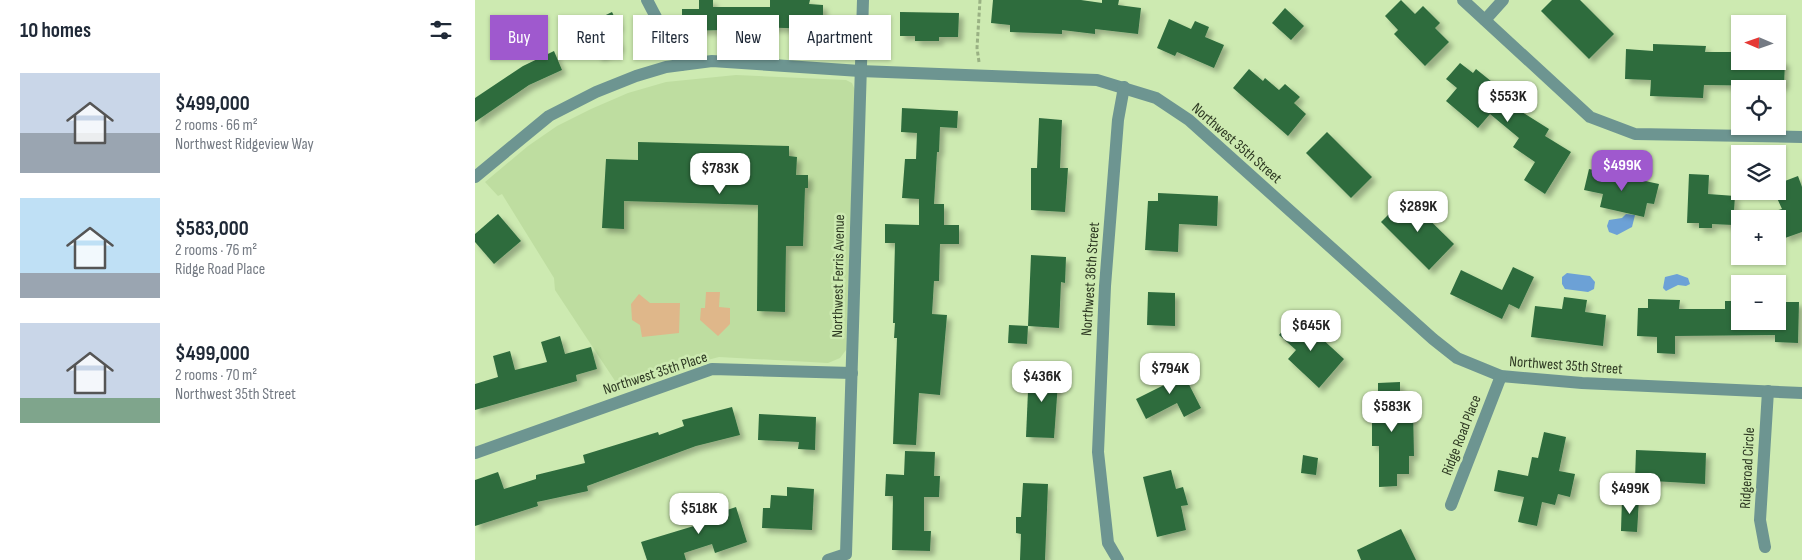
<!DOCTYPE html>
<html lang="en">
<head>
<meta charset="utf-8">
<style>
	:root { --surface:#fff; --page:#f2f2f3; --text:#1f2937; --muted:#747a83; --accent:#9f59ce }
	body { margin:0; font-family:"Sofia Sans Condensed",sans-serif; background:var(--page); color:var(--text); height:100vh; display:flex; flex-direction:column; font-size:19px; white-space:nowrap }
	* { box-sizing:border-box; margin:0 }
	p { font-size:16px; color:var(--muted) }
	.icon { flex:none; width:28px; height:28px; fill:none; stroke:currentColor; stroke-width:2; stroke-linecap:round; stroke-linejoin:round }
	.map { position:relative; flex:1; overflow:hidden }
	.details { display:flex; flex-direction:column; background:var(--surface); width:475px }
	.details>* { flex:none }
	.banner { position:absolute; left:15px; top:15px; width:475px; height:45px; display:flex; gap:10px }
	.needle { width:32px; rotate:272deg }
	.controls { position:absolute; left:1256px; top:15px; display:grid; gap:10px }
	.controls a { display:grid; place-items:center; width:55px; height:55px; border-radius:0px; background:var(--surface); box-shadow:0 1px 4px #0004; font-size:25px }
	.price { position:absolute; translate:-50% -42px; padding:0 11px; border-radius:10px; background:#fff; color:#222; font-size:16px; line-height:32px; filter:drop-shadow(0 1px 2px #0008) }
	.price::after { content:''; position:absolute; left:50%; top:30px; width:15px; height:11px; margin-left:-8px; background:inherit; clip-path:polygon(0 0,100% 0,50% 100%) }
	.price.selected { background:var(--accent); color:#fff }
	ul { padding:0; list-style:none }
	li { display:flex; align-items:center; gap:15px; height:125px; padding:0 20px }
	li span { display:grid; place-items:center; flex:none; width:140px; height:100px; border-radius:0px; color:#555 }
	li>.icon { margin-inline-start:auto }
	span .icon { width:60px; height:60px; fill:#fffc; stroke-width:1 }
	li b { font-size:21px }
	h2 { display:flex; justify-content:space-between; align-items:center; height:60px; padding:0 20px; font-size:21px }
	.chip { padding:0 18px; border-radius:0px; background:var(--surface); box-shadow:0 1px 4px #0004; font-size:18px; line-height:45px }
	.chip.selected { background:var(--accent); color:#fff }
	main { display:flex; flex:1; min-height:0 }
	.map>svg:first-child { display:block }
	.built { fill:#bedda0 }
	.green { fill:#dfb78a }
	.water { fill:#6ca1d6 }
	.building { fill:#2e6c3e; filter:url(#shadow) }
	.lines { fill:none; stroke-linecap:round; stroke-linejoin:round }
	.path { stroke:#99b183; stroke-width:3; stroke-dasharray:4 2.5; stroke-linecap:butt }
	.minor { stroke:#6d9591; stroke-width:12 }
	.labels { text-anchor:middle; stroke-width:5; stroke-linejoin:round; paint-order:stroke }
	.street-label { font-size:15px; fill:#2d3822; stroke:#cdeab1 }
</style>
</head>
<body>
<main>
<section class="details">
<h2>10 homes<svg class="icon" aria-label="filters" viewBox="0 0 24 24"><path d="M4 7h16M4 17h16"/><circle cx="9" cy="7" r="2"/><circle cx="15" cy="17" r="2"/></svg></h2>
<ul>
<li><span style="background:linear-gradient(#c9d6e8 60%,#9aa5b1 0)"><svg class="icon" aria-label="home" viewBox="0 0 24 24"><path d="M3 11l9-7 9 7M6 9v11h12V9"/></svg></span><div><b>$499,000</b><p>2 rooms · 66 m²</p><p>Northwest Ridgeview Way</p></div></li>
<li><span style="background:linear-gradient(#bfe0f5 75%,#9aa5b1 0)"><svg class="icon" aria-label="home" viewBox="0 0 24 24"><path d="M3 11l9-7 9 7M6 9v11h12V9"/></svg></span><div><b>$583,000</b><p>2 rooms · 76 m²</p><p>Ridge Road Place</p></div></li>
<li><span style="background:linear-gradient(#c9d6e8 75%,#7fa58c 0)"><svg class="icon" aria-label="home" viewBox="0 0 24 24"><path d="M3 11l9-7 9 7M6 9v11h12V9"/></svg></span><div><b>$499,000</b><p>2 rooms · 70 m²</p><p>Northwest 35th Street</p></div></li>
</ul>
</section>
<div class="map">
<svg width="1327" height="560" viewBox="0 0 1327 560">
	<defs>
		<filter id="shadow"><feDropShadow dx="4.5" dy="4.5" stdDeviation="2.5" flood-color="#0004"/></filter>
	</defs>
	<rect width="100%" height="100%" fill="#cdeab1"/>
	<polygon class="built" points="261,75 371,80 377,83 380,90 371,350 365,358 353,363 244,357 221,363 146,390 80,290 79,278 27,194 23,196 10,182 53,146 82,126 116,109 153,93 191,82"/>
	<g class="green">
		<polygon points="231,292 245,292 244,307 255,308 255,324 243,336 225,320 226,308 230,308"/>
		<polygon points="164,294 175,303 205,303 204,333 167,337 165,325 157,320 156,304"/>
	</g>
	<g class="water">
		<polygon points="1151,214 1160,215 1157,227 1142,235 1134,232 1132,226 1134,220 1147,218"/>
		<polygon points="1092,273 1115,276 1120,282 1119,289 1113,292 1090,289 1087,284 1087,277"/>
		<polygon points="1202,274 1213,278 1215,284 1211,286 1203,285 1191,291 1188,288 1190,277"/>
	</g>
	<g class="building">
		<polygon points="224,0 238,0 238,7 295,7 295,0 335,0 334,4 348,5 348,29 272,27 272,34 249,35 249,30 207,31 207,9 224,9"/>
		<polygon points="518,0 606,0 627,3 627,0 644,0 643,5 666,8 663,34 620,29 620,34 587,30 587,34 535,32 535,25 516,23"/>
		<polygon points="926,0 940,14 948,6 965,23 960,28 974,42 950,66 919,34 923,30 910,16"/>
		<polygon points="1077,0 1105,0 1139,34 1114,59 1066,11"/>
		<polygon points="810,8 829,26 816,40 797,23"/>
		<polygon points="137,12 144,26 137,30 145,47 124,57 116,42 106,48 98,31"/>
		<polygon points="425,12 484,13 483,37 464,37 464,41 440,41 440,36 425,36"/>
		<polygon points="694,19 716,29 720,21 734,27 730,37 749,45 739,68 702,52 700,56 682,48"/>
		<polygon points="1178,44 1231,46 1230,52 1265,52 1265,61 1310,61 1309,86 1229,85 1228,98 1175,96 1176,80 1150,79 1151,49 1178,51"/>
		<polygon points="79,51 87,70 54,85 0,122 0,98 48,66"/>
		<polygon points="985,63 998,73 1001,69 1043,103 1039,107 1074,129 1070,136 1096,152 1070,194 1049,180 1060,162 1038,147 1044,138 1015,114 1003,128 971,101 982,88 971,79"/>
		<polygon points="774,69 788,81 790,78 804,90 810,84 825,97 819,103 831,114 813,136 758,88"/>
		<polygon points="427,108 483,111 482,128 465,127 464,152 462,152 459,204 469,204 469,225 484,225 484,244 465,244 464,281 459,281 457,314 472,315 465,395 444,393 441,445 418,444 422,338 419,338 420,323 418,323 420,243 410,243 410,224 444,225 444,199 427,198 430,159 441,159 442,133 426,132"/>
		<polygon points="564,118 587,120 585,168 593,168 590,212 556,210 556,168 562,168"/>
		<polygon points="852,132 897,177 876,198 831,153"/>
		<polygon points="163,142 314,146 314,156 322,157 321,175 333,175 333,188 330,188 328,246 311,246 310,312 282,311 283,205 149,201 149,229 127,228 131,159 163,160"/>
		<polygon points="1114,169 1184,184 1179,204 1172,203 1169,217 1125,207 1128,194 1109,190"/>
		<polygon points="1214,174 1234,175 1233,194 1260,196 1258,225 1237,224 1237,228 1224,228 1224,223 1212,223"/>
		<polygon points="1323,176 1327,187 1327,232 1310,238 1300,211 1307,209 1302,198 1302,184"/>
		<polygon points="683,193 743,196 742,226 704,224 703,252 670,250 673,201 683,201"/>
		<polygon points="931,197 979,244 954,270 906,222"/>
		<polygon points="23,214 46,241 19,264 0,242 0,234"/>
		<polygon points="556,255 591,257 590,283 586,282 584,328 553,326"/>
		<polygon points="1038,267 1059,277 1044,309 1034,304 1027,319 975,294 986,270 1027,290"/>
		<polygon points="673,292 700,293 700,326 672,325"/>
		<polygon points="1089,297 1112,300 1110,312 1131,315 1128,346 1056,337 1060,306 1087,309"/>
		<polygon points="1173,299 1205,300 1204,309 1250,309 1250,301 1265,301 1265,321 1302,321 1302,302 1324,302 1323,343 1300,342 1300,335 1200,336 1200,354 1182,353 1182,337 1162,336 1163,308 1173,308"/>
		<polygon points="818,319 826,327 833,319 846,331 843,335 869,359 844,388 813,359 821,350 804,335"/>
		<polygon points="534,325 553,326 552,344 533,343"/>
		<polygon points="85,336 90,354 116,347 122,369 101,375 102,381 0,410 0,384 23,377 18,356 35,351 40,370 72,362 66,342"/>
		<polygon points="703,363 726,408 709,417 702,403 671,419 661,399 693,383 687,371"/>
		<polygon points="554,368 584,369 579,438 551,437"/>
		<polygon points="925,382 925,399 932,399 932,409 938,409 939,456 934,456 934,474 922,474 922,486 904,487 904,446 897,446 897,400 903,399 903,383"/>
		<polygon points="257,407 265,435 221,446 112,486 113,491 62,502 63,506 0,526 0,480 23,472 29,489 61,479 61,475 110,463 108,455 183,432 184,435 209,426 207,420"/>
		<polygon points="284,414 341,417 340,450 323,449 324,442 283,440"/>
		<polygon points="1069,432 1091,437 1084,471 1100,474 1095,497 1083,494 1080,505 1067,502 1062,526 1043,522 1049,497 1019,491 1023,470 1053,476 1057,457 1063,458"/>
		<polygon points="1161,450 1231,453 1230,484 1160,480"/>
		<polygon points="430,451 460,452 459,476 465,476 464,497 449,497 449,531 456,531 455,551 417,550 418,496 410,496 411,474 429,475"/>
		<polygon points="828,455 843,458 841,475 826,473"/>
		<polygon points="696,470 701,489 708,487 713,505 706,506 711,530 682,537 668,477"/>
		<polygon points="548,483 573,484 570,560 545,560 546,534 541,533 541,517 546,517"/>
		<polygon points="312,487 339,489 337,530 287,528 288,508 295,508 296,495 312,496"/>
		<polygon points="1147,498 1164,499 1162,532 1146,531"/>
		<polygon points="245,499 249,511 261,507 272,542 240,553 237,544 209,553 211,560 172,560 166,542 232,522 226,504"/>
		<polygon points="926,529 941,560 886,560 882,550"/>
	</g>
	<g class="lines">
		<polyline class="path" points="504,62 502,48 505,0"/>
		<g class="minor">
			<polyline points="172,0 206,65"/>
			<polyline points="988,0 1115,117 1160,134 1327,137"/>
			<polyline points="1010,20 1028,0"/>
			<polyline points="0,177 74,116 121,92 161,76 191,67 237,61 385,71 622,80 681,98 714,120 958,339 982,358 1026,376 1107,383 1327,393"/>
			<polyline points="0,453 237,369 377,373"/>
			<polyline points="976,505 1026,376"/>
			<polyline points="1290,547 1285,520 1293,391"/>
			<polyline points="353,560 371,554 388,0"/>
			<polyline points="643,560 633,543 623,452 630,286 643,120 649,87"/>
		</g>
	</g>
	<g class="labels">
		<g class="street-label">
			<text transform="translate(762 143) rotate(41)" y="5">Northwest 35th Street</text>
			<text transform="translate(363 276) rotate(-89)" y="5">Northwest Ferris Avenue</text>
			<text transform="translate(615 279) rotate(-86)" y="5">Northwest 36th Street</text>
			<text transform="translate(1091 365) rotate(4)" y="5">Northwest 35th Street</text>
			<text transform="translate(180 373) rotate(-18)" y="5">Northwest 35th Place</text>
			<text transform="translate(986 435) rotate(-69)" y="5">Ridge Road Place</text>
			<text transform="translate(1272 468) rotate(-87)" y="5">Ridgeroad Circle</text>
		</g>
	</g>
</svg>
<div class="controls">
<a><svg class="needle" viewBox="-14 -14 28 28"><path d="M0-13l5 13h-10z" fill="#e53935"/><path d="M0 13l5-13h-10z" fill="#747a83"/></svg></a>
<a><svg class="icon" aria-label="locate" viewBox="0 0 24 24"><circle cx="12" cy="12" r="6"/><path d="M12 2v4M12 18v4M2 12h4M18 12h4"/></svg></a>
<a><svg class="icon" aria-label="layers" viewBox="0 0 24 24"><path d="M12 4l9 5-9 5-9-5zM3 14l9 5 9-5"/></svg></a>
<a>+</a>
<a>−</a>
</div>
<b class="price" style="left:1033px;top:123px">$553K</b>
<b class="price selected" style="left:1147px;top:192px">$499K</b>
<b class="price" style="left:245px;top:195px">$783K</b>
<b class="price" style="left:943px;top:233px">$289K</b>
<b class="price" style="left:836px;top:352px">$645K</b>
<b class="price" style="left:695px;top:395px">$794K</b>
<b class="price" style="left:567px;top:403px">$436K</b>
<b class="price" style="left:917px;top:433px">$583K</b>
<b class="price" style="left:1155px;top:515px">$499K</b>
<b class="price" style="left:224px;top:535px">$518K</b>
<div class="banner">
<a class="chip selected">Buy</a>
<a class="chip">Rent</a>
<a class="chip">Filters</a>
<a class="chip">New</a>
<a class="chip">Apartment</a>
</div>
</div>
</main>
</body>
</html>
